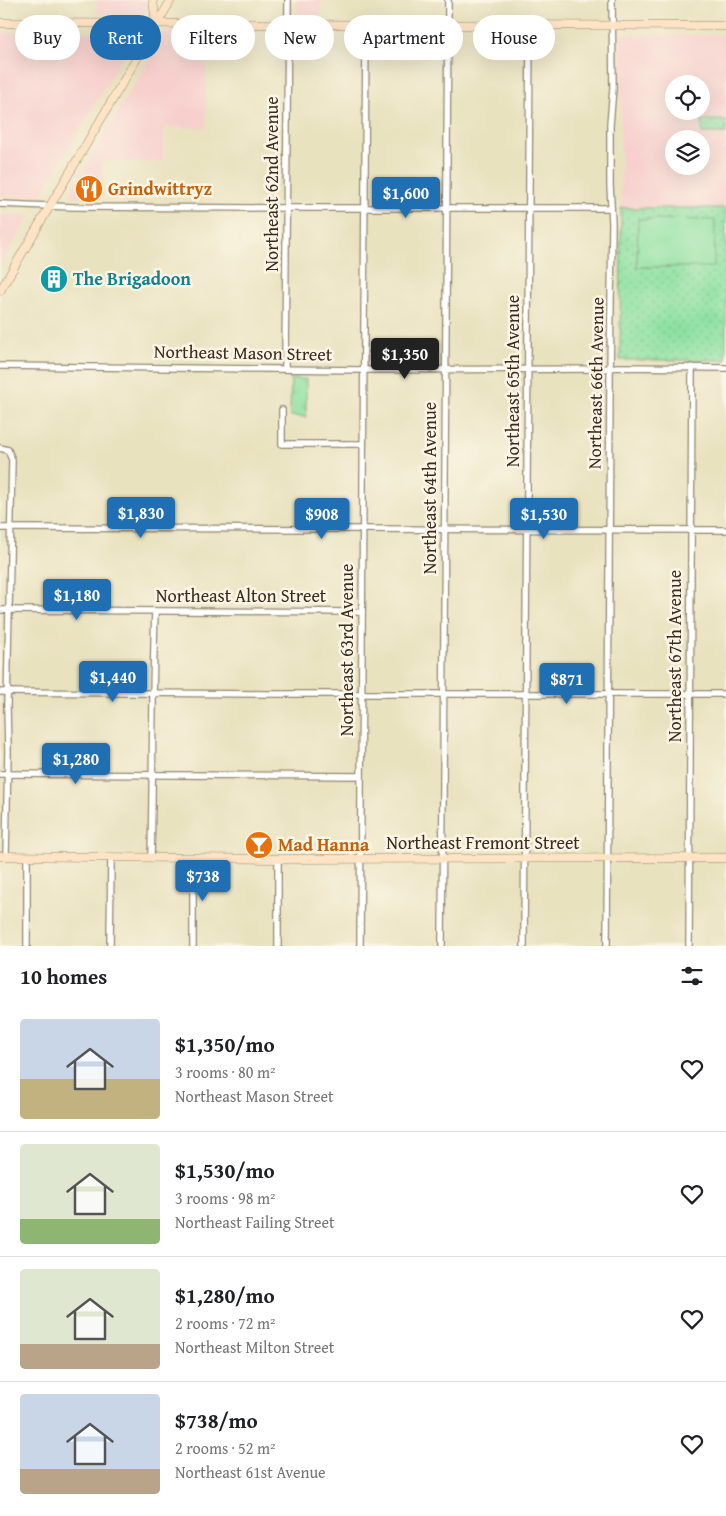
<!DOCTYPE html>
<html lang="en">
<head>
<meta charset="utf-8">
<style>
	:root { --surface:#fff; --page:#f6f6f6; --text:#202124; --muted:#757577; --line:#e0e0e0; --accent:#1f6fb2 }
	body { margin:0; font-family:"Gentium Book Plus",serif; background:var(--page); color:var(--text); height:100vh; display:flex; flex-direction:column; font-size:19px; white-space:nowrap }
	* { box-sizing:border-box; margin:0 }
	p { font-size:16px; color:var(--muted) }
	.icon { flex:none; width:28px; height:28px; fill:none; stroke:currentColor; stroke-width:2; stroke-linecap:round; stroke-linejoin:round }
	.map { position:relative; height:946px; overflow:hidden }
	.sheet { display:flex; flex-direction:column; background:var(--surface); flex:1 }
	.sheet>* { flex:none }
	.top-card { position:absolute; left:15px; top:15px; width:696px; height:45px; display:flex; gap:10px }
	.fabs { position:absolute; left:665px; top:75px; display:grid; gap:10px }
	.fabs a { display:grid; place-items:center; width:45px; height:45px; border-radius:50%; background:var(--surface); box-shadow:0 5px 20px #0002; font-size:25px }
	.price { position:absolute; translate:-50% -42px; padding:0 11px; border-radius:5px; background:var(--accent); color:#fff; font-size:16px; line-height:32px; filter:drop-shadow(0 1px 2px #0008) }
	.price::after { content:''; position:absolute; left:50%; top:30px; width:15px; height:11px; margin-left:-8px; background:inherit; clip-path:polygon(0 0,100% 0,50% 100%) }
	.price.selected { background:#222; color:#fff }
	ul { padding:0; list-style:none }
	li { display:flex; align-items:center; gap:15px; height:125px; padding:0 20px }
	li+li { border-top:1px solid var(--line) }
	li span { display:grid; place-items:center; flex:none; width:140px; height:100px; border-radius:5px; color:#555 }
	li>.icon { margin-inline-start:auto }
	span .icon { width:60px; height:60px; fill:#fffc; stroke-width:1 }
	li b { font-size:21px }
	h2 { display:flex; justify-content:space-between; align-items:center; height:60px; padding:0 20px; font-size:21px }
	.chip { padding:0 18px; border-radius:22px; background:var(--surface); box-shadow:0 5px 20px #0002; font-size:18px; line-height:45px }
	.chip.selected { background:var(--accent); color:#fff }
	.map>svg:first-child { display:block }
	.built { fill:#f7d0cd; fill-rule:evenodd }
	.grass { fill:url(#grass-tufts); stroke:#648660 }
	.park { fill:url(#park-dots); stroke:#648660 }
	.garden { fill:#8de1a2; stroke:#648660 }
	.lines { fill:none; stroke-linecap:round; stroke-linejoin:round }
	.street-casing { stroke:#92866e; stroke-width:8 }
	.secondary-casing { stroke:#92866e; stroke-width:9 }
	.street { stroke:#fff; stroke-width:5.5 }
	.secondary { stroke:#fee4c5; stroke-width:8 }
	.labels { text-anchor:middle; stroke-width:5; stroke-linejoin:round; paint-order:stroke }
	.street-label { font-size:18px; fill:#3b2a1e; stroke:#fcf5e5 }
	.food-label { font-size:18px; font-weight:bold; fill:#c56008; stroke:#fcf5e5; text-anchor:start }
	.culture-label { font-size:18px; font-weight:bold; fill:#0d838f; stroke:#fcf5e5; text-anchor:start }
</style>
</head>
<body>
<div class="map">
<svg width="726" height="946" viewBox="0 0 726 946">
	<defs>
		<pattern id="grass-tufts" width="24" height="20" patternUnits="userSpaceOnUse" patternTransform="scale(1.25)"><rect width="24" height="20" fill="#8de1a2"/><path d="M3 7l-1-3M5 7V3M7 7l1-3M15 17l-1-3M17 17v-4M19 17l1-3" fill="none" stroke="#7bc18b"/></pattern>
		<pattern id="park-dots" width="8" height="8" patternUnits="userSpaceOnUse" patternTransform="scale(1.25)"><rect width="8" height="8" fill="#8de1a2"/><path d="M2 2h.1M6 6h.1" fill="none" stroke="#7bc18b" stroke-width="1.8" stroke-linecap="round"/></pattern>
	</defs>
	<rect width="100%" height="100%" fill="#fcf5e5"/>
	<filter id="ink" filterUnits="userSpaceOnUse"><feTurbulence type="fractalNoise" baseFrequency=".02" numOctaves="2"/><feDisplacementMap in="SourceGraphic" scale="10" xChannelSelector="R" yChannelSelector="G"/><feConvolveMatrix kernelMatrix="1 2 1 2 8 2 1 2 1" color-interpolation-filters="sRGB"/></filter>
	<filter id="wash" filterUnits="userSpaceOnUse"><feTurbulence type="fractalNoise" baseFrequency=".0096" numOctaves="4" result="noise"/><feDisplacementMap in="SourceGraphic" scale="20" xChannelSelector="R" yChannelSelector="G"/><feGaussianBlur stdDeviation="1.12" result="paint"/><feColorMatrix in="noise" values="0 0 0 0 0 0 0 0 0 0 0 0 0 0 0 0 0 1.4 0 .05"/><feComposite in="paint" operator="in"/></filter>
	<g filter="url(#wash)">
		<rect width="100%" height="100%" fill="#e9e2bf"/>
		<g class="built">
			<polygon points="97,0 146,0 146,6 144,11 139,14 97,13"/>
			<rect x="297" y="0" width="24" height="15"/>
			<polygon points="168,30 206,32 206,128 164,127 163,162 102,161 102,197 73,197 71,195 73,188 146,64 161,33"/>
			<polygon points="0,32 133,33 136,35 40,196 0,196"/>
			<path d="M 621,35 L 726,35 L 726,208 L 621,208 ZM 674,84 L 701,84 L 701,111 L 674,111 ZM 674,139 L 701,139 L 701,166 L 674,166 Z"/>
			<polygon points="0,215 25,215 28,218 0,266"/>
		</g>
		<polygon class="grass" points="291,379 306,379 306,417 290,416"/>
		<g class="park">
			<rect x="702" y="120" width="24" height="13"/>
			<polygon points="621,208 726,208 726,360 620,360"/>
		</g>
		<polygon class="garden" points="638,219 715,220 714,267 637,267"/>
	</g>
	<g filter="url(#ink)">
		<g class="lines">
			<defs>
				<g id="street">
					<polyline points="0,204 74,207 287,208 611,208"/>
					<polyline points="0,366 364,370 601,369 618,367 726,368"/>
					<polyline points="285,368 288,0"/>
					<polyline points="282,410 282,444 363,444"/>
					<polyline points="0,448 8,450 12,460 7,706 8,751 6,856"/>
					<polyline points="0,528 726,530"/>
					<polyline points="0,610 362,612"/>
					<polyline points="0,692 266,694 726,694"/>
					<polyline points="0,774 361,776"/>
					<path d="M 151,858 C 153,775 152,693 155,611"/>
					<polyline points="27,946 27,857"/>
					<polyline points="110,946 111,857"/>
					<polyline points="193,946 193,858"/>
					<polyline points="278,946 278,859"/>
					<polyline points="360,946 366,25"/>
					<polyline points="442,946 448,0"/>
					<polyline points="524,946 530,25"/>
					<polyline points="607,946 610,375 612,223 610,185 610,125 613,88 612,0"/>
					<polyline points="689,946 692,367"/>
				</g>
				<g id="secondary">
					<polyline points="153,0 156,24"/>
					<polyline points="0,23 726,26"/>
					<polyline points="0,291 171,0"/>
					<polyline points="0,856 278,859 726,858"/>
				</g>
			</defs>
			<use href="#street" class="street-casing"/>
			<use href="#secondary" class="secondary-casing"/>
			<use href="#street" class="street"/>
			<use href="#secondary" class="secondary"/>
		</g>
	</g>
	<defs>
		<symbol id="restaurant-disc" viewBox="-11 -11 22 22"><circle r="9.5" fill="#e8710a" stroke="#fcf5e5"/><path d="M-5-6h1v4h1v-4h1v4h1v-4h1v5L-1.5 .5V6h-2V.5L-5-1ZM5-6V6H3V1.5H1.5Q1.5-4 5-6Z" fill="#fff"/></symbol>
		<symbol id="building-disc" viewBox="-11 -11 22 22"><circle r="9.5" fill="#0f9aa8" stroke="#fcf5e5"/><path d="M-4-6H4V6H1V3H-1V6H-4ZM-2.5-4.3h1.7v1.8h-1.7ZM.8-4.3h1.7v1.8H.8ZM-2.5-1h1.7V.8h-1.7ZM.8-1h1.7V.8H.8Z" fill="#fff"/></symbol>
		<symbol id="bar-disc" viewBox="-11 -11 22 22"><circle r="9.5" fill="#e8710a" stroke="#fcf5e5"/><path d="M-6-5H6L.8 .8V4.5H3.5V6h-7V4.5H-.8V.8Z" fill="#fff"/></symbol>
	</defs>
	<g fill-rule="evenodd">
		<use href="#restaurant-disc" x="73" y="173" width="32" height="32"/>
		<use href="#building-disc" x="38" y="263" width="32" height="32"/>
		<use href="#bar-disc" x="243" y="829" width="32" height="32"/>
	</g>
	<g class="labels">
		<g class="street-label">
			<text transform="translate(272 184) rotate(-90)" y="6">Northeast 62nd Avenue</text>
			<text transform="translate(243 353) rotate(1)" y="6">Northeast Mason Street</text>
			<text transform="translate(513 381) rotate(-90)" y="6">Northeast 65th Avenue</text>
			<text transform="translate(596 383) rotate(-89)" y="6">Northeast 66th Avenue</text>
			<text transform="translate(430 488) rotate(-90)" y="6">Northeast 64th Avenue</text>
			<text x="241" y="602">Northeast Alton Street</text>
			<text transform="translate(347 650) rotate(-90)" y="6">Northeast 63rd Avenue</text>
			<text transform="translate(675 656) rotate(-90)" y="6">Northeast 67th Avenue</text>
			<text x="483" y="849">Northeast Fremont Street</text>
		</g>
		<g class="food-label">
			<text x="108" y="195">Grindwittryz</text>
			<text x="278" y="851">Mad Hanna</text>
		</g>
		<g class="culture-label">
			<text x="73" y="285">The Brigadoon</text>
		</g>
	</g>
</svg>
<div class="fabs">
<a><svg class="icon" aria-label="locate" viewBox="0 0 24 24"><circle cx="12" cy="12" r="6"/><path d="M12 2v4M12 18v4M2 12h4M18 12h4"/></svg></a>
<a><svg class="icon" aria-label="layers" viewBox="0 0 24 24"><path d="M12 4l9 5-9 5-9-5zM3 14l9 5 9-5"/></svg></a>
</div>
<b class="price" style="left:406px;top:219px">$1,600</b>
<b class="price selected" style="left:405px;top:380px">$1,350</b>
<b class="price" style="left:141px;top:539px">$1,830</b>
<b class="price" style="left:322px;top:540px">$908</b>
<b class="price" style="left:544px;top:540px">$1,530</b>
<b class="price" style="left:77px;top:621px">$1,180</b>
<b class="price" style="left:113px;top:703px">$1,440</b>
<b class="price" style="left:567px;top:705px">$871</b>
<b class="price" style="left:76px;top:785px">$1,280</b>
<b class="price" style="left:203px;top:902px">$738</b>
<div class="top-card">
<a class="chip">Buy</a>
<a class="chip selected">Rent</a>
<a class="chip">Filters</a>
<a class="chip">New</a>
<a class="chip">Apartment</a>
<a class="chip">House</a>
</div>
</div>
<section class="sheet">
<h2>10 homes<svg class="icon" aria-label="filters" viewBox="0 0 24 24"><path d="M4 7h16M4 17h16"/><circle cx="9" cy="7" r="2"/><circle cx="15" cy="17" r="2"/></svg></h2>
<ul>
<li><span style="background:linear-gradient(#c9d6e8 60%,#c2b280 0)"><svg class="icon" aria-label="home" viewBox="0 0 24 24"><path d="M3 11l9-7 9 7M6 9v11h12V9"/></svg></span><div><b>$1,350/mo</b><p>3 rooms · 80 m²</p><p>Northeast Mason Street</p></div><svg class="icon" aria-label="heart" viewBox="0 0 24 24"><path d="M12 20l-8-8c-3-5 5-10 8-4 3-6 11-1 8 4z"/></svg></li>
<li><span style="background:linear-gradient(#dfe7d0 75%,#8fb573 0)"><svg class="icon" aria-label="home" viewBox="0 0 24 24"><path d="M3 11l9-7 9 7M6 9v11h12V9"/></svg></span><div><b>$1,530/mo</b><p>3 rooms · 98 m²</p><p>Northeast Failing Street</p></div><svg class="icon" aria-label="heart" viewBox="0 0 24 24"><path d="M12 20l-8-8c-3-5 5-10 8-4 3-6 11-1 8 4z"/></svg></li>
<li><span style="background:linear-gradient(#dfe7d0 75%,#b9a48a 0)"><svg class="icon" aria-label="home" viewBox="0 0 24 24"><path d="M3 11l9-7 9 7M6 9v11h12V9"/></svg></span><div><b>$1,280/mo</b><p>2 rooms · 72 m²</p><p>Northeast Milton Street</p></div><svg class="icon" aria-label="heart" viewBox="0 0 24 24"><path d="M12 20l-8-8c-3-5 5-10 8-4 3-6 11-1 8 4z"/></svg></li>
<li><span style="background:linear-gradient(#c9d6e8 75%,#b9a48a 0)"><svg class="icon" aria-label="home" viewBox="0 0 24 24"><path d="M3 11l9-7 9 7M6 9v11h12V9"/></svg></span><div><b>$738/mo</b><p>2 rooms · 52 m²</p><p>Northeast 61st Avenue</p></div><svg class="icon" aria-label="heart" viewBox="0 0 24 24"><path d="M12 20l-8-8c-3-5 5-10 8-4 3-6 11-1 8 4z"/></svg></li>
</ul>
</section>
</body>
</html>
